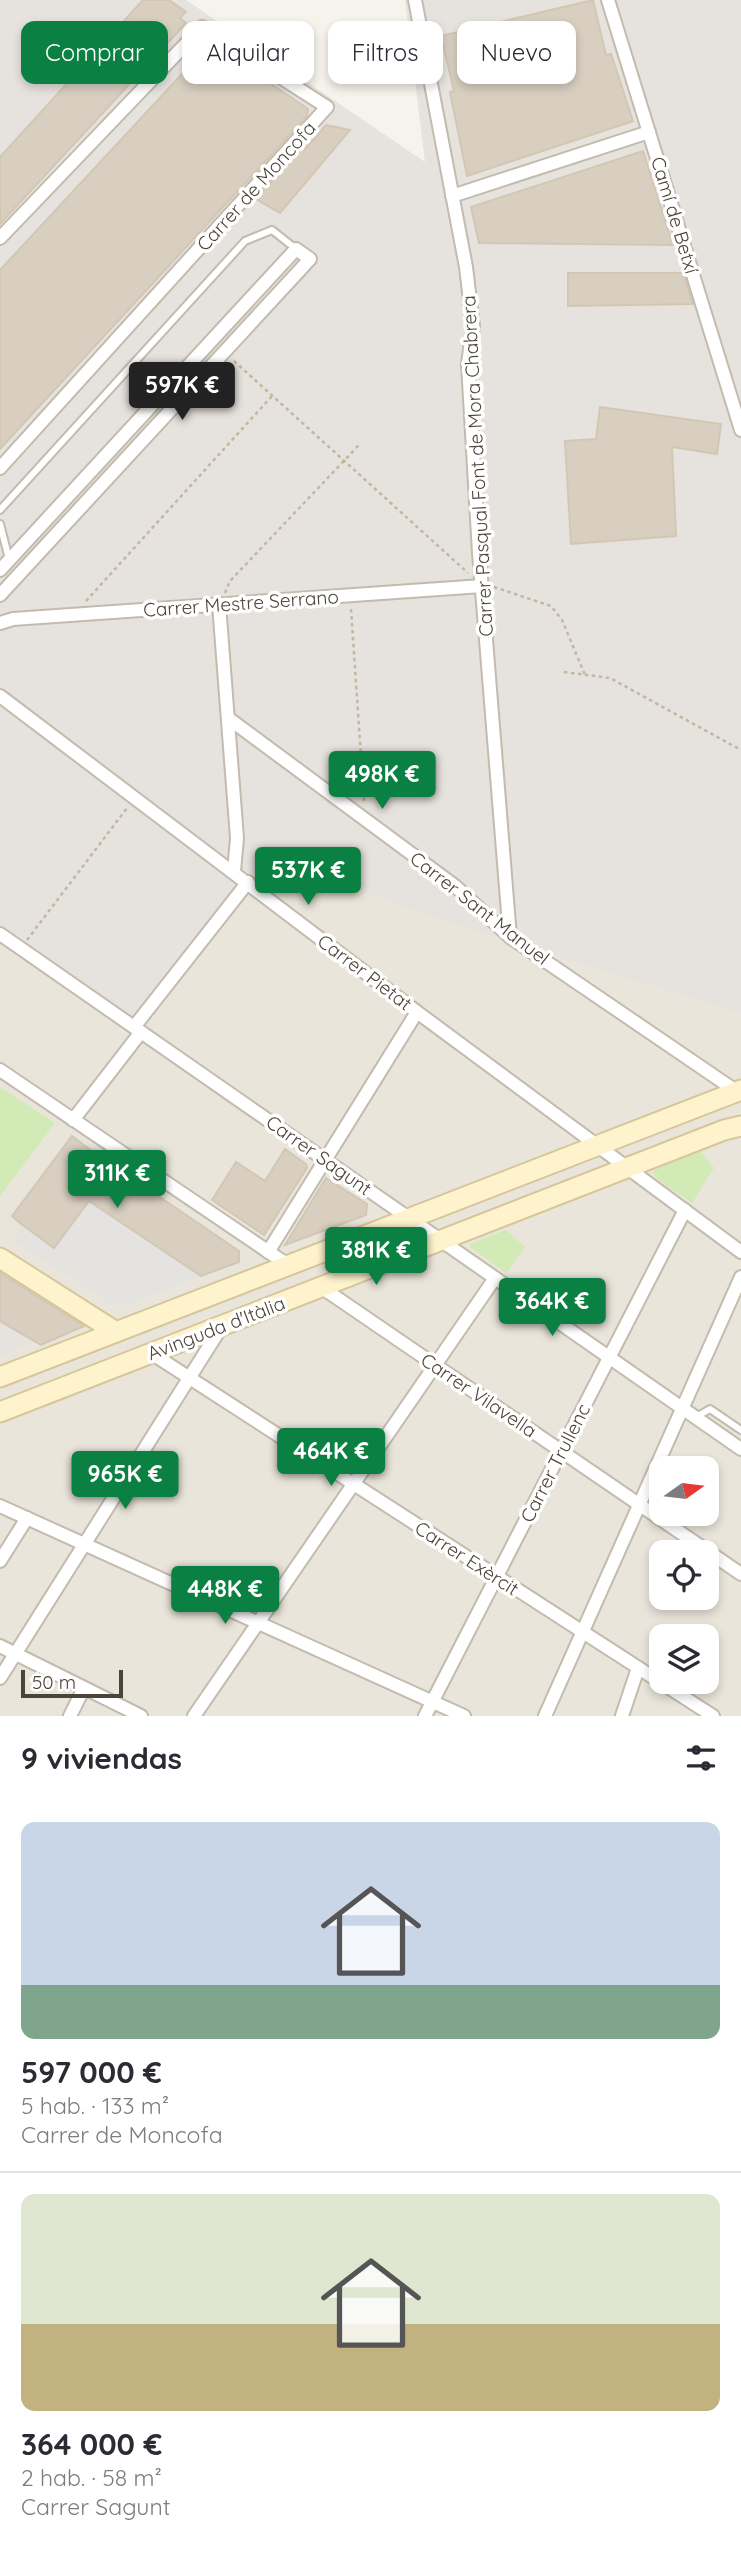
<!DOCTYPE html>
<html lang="es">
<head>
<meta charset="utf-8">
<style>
	:root { --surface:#fff; --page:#f7f7f7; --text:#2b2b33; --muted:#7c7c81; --line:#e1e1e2; --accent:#0b8043 }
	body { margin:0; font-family:Quicksand,sans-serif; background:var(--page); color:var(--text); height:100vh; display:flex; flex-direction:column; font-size:26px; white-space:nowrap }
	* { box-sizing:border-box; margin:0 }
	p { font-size:23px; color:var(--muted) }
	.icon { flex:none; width:38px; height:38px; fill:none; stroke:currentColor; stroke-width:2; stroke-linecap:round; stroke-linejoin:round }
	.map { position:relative; height:1716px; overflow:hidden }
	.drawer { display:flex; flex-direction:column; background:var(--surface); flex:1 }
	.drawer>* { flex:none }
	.top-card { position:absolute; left:21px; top:21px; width:700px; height:63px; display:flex; gap:14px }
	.needle { width:46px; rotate:76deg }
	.fabs { position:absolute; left:649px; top:1456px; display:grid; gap:14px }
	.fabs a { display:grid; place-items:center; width:70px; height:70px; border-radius:14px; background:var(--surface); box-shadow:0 4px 10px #0003; font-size:35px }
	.scale { position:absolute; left:21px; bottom:18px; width:102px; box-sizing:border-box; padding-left:7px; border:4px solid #4b4439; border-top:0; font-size:19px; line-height:24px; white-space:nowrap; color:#4b4439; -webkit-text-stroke:5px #fff; paint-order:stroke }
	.price { position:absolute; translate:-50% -60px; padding:0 16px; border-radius:7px; background:var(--accent); color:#fff; font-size:23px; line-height:46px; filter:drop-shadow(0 2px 4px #0008) }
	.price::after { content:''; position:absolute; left:50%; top:42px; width:21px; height:16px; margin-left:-10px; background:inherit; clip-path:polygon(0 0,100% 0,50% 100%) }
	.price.selected { background:#222; color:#fff }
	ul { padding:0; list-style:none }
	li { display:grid; align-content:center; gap:14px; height:371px; padding:0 21px }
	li+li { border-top:2px solid var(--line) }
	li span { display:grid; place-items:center; height:217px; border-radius:14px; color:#555 }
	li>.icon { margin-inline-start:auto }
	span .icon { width:126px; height:126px; fill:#fffc; stroke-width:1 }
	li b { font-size:30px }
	h2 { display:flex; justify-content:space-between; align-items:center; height:84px; padding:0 21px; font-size:30px }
	.pill { padding:0 24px; border-radius:14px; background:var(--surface); box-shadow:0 4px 10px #0003; font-size:24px; line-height:63px }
	.pill.selected { background:var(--accent); color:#fff }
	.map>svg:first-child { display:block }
	.residential { fill:#eae5da; fill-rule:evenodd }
	.industrial { fill:#e6e2dd }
	.green { fill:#d2eab5 }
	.parking { fill:#e5e3e0 }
	.building { fill:#d8cfc1; stroke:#d3c7b4; stroke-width:2 }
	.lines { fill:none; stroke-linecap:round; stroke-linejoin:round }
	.lane-casing { stroke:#c2bbae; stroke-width:10 }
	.street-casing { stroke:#c2bbae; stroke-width:16 }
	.secondary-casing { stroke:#d6c79b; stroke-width:23 }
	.path { stroke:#c4b79f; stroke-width:2.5; stroke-dasharray:3.5 3.5; stroke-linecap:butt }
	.lane { stroke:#fff; stroke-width:6 }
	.street { stroke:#fff; stroke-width:12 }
	.secondary { stroke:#fff3cd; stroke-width:19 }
	.labels { text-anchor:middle; stroke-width:7; stroke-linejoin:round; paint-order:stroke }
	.street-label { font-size:19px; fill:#4b4439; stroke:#fff }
</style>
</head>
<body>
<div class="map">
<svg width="741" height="1716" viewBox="0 0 741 1716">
	<rect width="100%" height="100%" fill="#f6f3ec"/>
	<path class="residential" d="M 264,858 L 741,1011 L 741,1716 L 0,1716 L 0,1357 L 85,1323 L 0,1264 L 0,931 L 138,1021 ZM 662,1468 L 707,1468 L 707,1514 L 662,1514 ZM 662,1552 L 707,1552 L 707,1598 L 662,1598 ZM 662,1636 L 707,1636 L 707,1682 L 662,1682 Z"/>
	<g class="industrial">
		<polygon points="0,0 186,0 425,162 405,0 741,0 741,1013 501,939 264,858 138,1021 0,931"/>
		<polygon points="0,1264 86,1323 0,1357"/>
	</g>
	<g class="green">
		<polygon points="0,1087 55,1123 0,1196"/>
		<polygon points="700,1151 714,1168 692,1203 657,1179 653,1173 657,1167"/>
		<polygon points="506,1230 525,1247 506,1273 470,1247 470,1244"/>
	</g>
	<g class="parking">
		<polygon points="234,235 255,255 0,531 0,488"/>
		<polygon points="89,1201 201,1276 125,1306 112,1305 15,1242 20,1223 54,1248"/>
	</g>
	<g class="building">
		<polygon points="143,0 169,0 186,12 180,18 186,23 0,224 0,157"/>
		<polygon points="593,0 606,55 611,54 633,121 467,176 450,92 454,91 441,36"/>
		<polygon points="214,45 308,109 307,116 0,449 0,270 208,46"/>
		<polygon points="326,125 350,130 280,213 256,199 305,144 305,149"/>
		<polygon points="643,151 673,245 479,243 471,207"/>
		<polygon points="568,273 683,273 693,304 568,306"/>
		<polygon points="600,407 721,424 717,454 672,447 676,536 571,544 565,441 596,439"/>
		<polygon points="72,1136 117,1170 129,1176 239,1251 239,1262 201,1276 89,1201 54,1248 20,1223 12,1216"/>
		<polygon points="285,1149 306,1164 307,1168 264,1235 212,1200 236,1162 265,1181"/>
		<polygon points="326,1178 367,1204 366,1215 285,1245"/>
		<polygon points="0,1273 84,1326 41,1345 0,1321"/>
	</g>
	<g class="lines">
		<defs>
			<g id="lane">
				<polyline points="0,510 245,241 272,230 296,249"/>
				<polyline points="0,524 9,559"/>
				<polyline points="696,1417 710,1409 741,1430"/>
			</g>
			<g id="street">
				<polyline points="415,0 466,267 473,326 468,364 479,553 510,937"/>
				<polyline points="608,0 741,430"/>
				<polyline points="452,196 649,132"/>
				<polyline points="0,238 202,27 327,107 0,468"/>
				<polyline points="0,570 296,249 310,259 0,595"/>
				<polyline points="219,604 237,838 234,871"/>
				<polyline points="0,623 13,619 482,586"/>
				<polyline points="0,696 417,1012 741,1252"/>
				<polyline points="228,718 455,886 510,937 736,1091"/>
				<polyline points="0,934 741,1449"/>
				<polyline points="134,1027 248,882"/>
				<polyline points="0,1070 288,1265"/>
				<polyline points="73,1120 141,1032"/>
				<polyline points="268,1252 417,1012"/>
				<polyline points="321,1287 741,1574"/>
				<polyline points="151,1353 713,1716"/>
				<polyline points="0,1506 464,1716"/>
				<polyline points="0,1561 27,1518"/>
				<polyline points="0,1646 141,1716"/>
				<polyline points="0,1678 222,1326"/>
				<polyline points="70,1716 84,1688"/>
				<polyline points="194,1716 495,1278"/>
				<polyline points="425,1716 685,1210"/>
				<polyline points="545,1716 741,1277"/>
				<polyline points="622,1716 638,1668"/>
			</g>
			<g id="secondary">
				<polyline points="0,1258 116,1332"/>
				<polyline points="0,1377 741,1090"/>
				<polyline points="0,1412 724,1130 741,1126"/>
			</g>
		</defs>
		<use href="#lane" class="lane-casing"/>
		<use href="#street" class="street-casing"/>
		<use href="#secondary" class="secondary-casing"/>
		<g class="path">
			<polyline points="234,361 468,573"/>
			<polyline points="494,587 551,606 562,620 585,675"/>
			<polyline points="225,593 230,581 359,445"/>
			<polyline points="86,601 272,396"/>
			<polyline points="351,609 364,801"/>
			<polyline points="564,672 610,678 741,750"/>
			<polyline points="27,940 127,808"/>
		</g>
		<use href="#lane" class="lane"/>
		<use href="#street" class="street"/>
		<use href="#secondary" class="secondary"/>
	</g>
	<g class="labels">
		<g class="street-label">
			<text transform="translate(256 186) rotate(-48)" y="7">Carrer de Moncofa</text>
			<text transform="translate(675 215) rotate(73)" y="7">Camí de Betxí</text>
			<text transform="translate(477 466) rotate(-93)" y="7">Carrer Pasqual Font de Mora Chabrera</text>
			<text transform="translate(241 603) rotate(-4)" y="7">Carrer Mestre Serrano</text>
			<text transform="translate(480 908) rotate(38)" y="7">Carrer Sant Manuel</text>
			<text transform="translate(365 972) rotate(37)" y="7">Carrer Pietat</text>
			<text transform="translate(319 1155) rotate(35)" y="7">Carrer Sagunt</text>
			<text transform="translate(216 1328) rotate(-21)" y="7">Avinguda d'Itàlia</text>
			<text transform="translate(479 1395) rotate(34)" y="7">Carrer Vilavella</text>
			<text transform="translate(555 1463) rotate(-63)" y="7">Carrer Trullenc</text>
			<text transform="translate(467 1558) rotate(33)" y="7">Carrer Exèrcit</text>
		</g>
	</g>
</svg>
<div class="fabs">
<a><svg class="needle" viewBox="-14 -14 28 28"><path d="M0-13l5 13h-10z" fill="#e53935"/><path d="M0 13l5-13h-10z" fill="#7c7c81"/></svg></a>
<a><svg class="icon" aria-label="locate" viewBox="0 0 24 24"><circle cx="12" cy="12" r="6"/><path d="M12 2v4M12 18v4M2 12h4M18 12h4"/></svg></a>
<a><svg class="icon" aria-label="layers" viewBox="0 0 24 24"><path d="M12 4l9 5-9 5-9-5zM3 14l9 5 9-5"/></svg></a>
</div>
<div class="scale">50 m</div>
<b class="price selected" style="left:182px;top:422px">597K €</b>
<b class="price" style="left:382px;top:811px">498K €</b>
<b class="price" style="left:308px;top:907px">537K €</b>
<b class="price" style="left:117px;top:1210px">311K €</b>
<b class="price" style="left:376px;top:1287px">381K €</b>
<b class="price" style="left:552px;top:1338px">364K €</b>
<b class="price" style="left:331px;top:1488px">464K €</b>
<b class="price" style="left:125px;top:1511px">965K €</b>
<b class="price" style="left:225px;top:1626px">448K €</b>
<div class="top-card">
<a class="pill selected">Comprar</a>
<a class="pill">Alquilar</a>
<a class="pill">Filtros</a>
<a class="pill">Nuevo</a>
</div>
</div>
<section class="drawer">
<h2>9 viviendas<svg class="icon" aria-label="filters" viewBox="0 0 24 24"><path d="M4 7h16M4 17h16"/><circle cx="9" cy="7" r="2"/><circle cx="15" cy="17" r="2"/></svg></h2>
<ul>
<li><span style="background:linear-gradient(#c9d6e8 75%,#7fa58c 0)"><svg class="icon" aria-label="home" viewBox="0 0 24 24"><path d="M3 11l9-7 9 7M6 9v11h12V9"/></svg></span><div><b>597 000 €</b><p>5 hab. · 133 m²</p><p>Carrer de Moncofa</p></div></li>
<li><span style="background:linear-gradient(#dfe7d0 60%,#c2b280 0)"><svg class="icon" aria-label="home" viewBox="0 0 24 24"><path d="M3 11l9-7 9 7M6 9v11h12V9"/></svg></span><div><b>364 000 €</b><p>2 hab. · 58 m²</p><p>Carrer Sagunt</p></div></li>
</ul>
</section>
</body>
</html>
